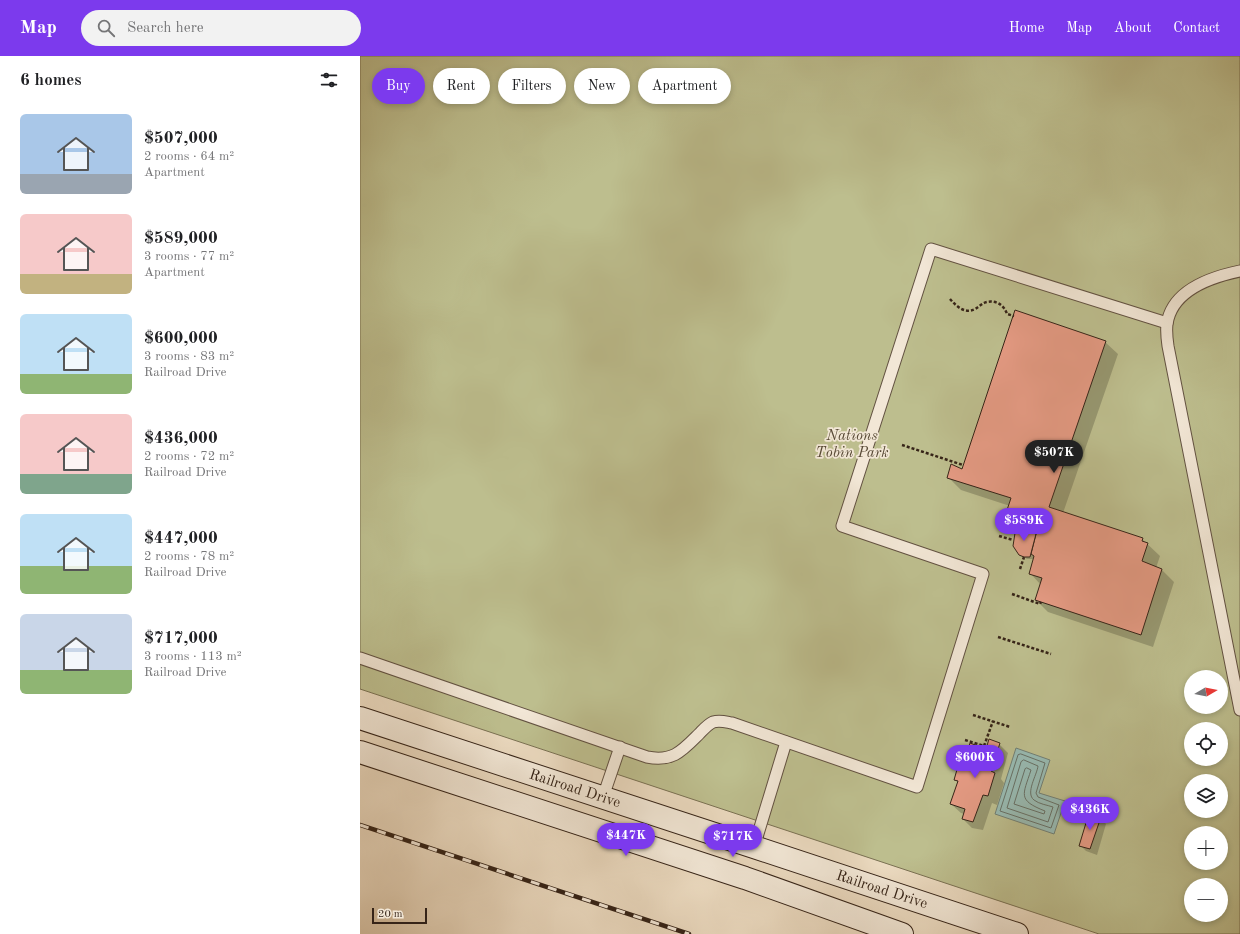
<!DOCTYPE html>
<html lang="en">
<head>
<meta charset="utf-8">
<style>
	:root { --surface:#fff; --page:#f2f2f2; --text:#202124; --muted:#757577; --accent:#7c3aed }
	body { margin:0; font-family:"Old Standard TT",serif; background:var(--page); color:var(--text); height:100vh; display:flex; flex-direction:column; font-size:15px; white-space:nowrap }
	* { box-sizing:border-box; margin:0 }
	p { font-size:13px; color:var(--muted) }
	.icon { flex:none; width:22px; height:22px; fill:none; stroke:currentColor; stroke-width:2; stroke-linecap:round; stroke-linejoin:round }
	.map { position:relative; flex:1; overflow:hidden }
	.sheet { display:flex; flex-direction:column; background:var(--surface); width:360px }
	.sheet>* { flex:none }
	.banner { position:absolute; left:12px; top:12px; width:380px; height:36px; display:flex; gap:8px }
	.needle { width:26px; rotate:80deg }
	.fabs { position:absolute; left:824px; top:614px; display:grid; gap:8px }
	.fabs a { display:grid; place-items:center; width:44px; height:44px; border-radius:50%; background:var(--surface); box-shadow:0 2px 6px #0003; font-size:20px }
	.scale { position:absolute; left:12px; bottom:10px; width:55px; box-sizing:border-box; padding-left:4px; border:2px solid #362418; border-top:0; font-size:11px; line-height:14px; white-space:nowrap; color:#362418; -webkit-text-stroke:3px #f2e7d6; paint-order:stroke }
	.price { position:absolute; translate:-50% -34px; padding:0 9px; border-radius:14px; background:var(--accent); color:#fff; font-size:13px; line-height:26px; filter:drop-shadow(0 1px 2px #0008) }
	.price::after { content:''; position:absolute; left:50%; top:24px; width:12px; height:9px; margin-left:-6px; background:inherit; clip-path:polygon(0 0,100% 0,50% 100%) }
	.price.selected { background:#222; color:#fff }
	ul { padding:0; list-style:none }
	li { display:flex; align-items:center; gap:12px; height:100px; padding:0 20px }
	li span { display:grid; place-items:center; flex:none; width:112px; height:80px; border-radius:6px; color:#555 }
	li>.icon { margin-inline-start:auto }
	span .icon { width:48px; height:48px; fill:#fffc; stroke-width:1 }
	li b { font-size:17px }
	h2 { display:flex; justify-content:space-between; align-items:center; height:48px; padding:0 20px; font-size:17px }
	.pill { padding:0 14px; border-radius:18px; background:var(--surface); box-shadow:0 2px 6px #0003; font-size:14px; line-height:36px }
	.pill.selected { background:var(--accent); color:#fff }
	header { display:flex; align-items:center; gap:24px; box-sizing:border-box; height:56px; padding:0 20px; background:var(--accent); color:#fff }
	header strong { font-size:19px }
	nav { display:flex; gap:22px; margin-inline-start:auto; font-size:14px }
	.search { width:280px; height:36px; background:var(--page); display:flex; align-items:center; gap:10px; box-sizing:border-box; padding:0 14px; border-radius:22px; color:var(--muted); font-size:15px }
	main { display:flex; flex:1; min-height:0 }
	.map>svg:first-child { display:block }
	.green { fill:#bdbe8e; stroke:#7a7153; fill-rule:evenodd }
	.water { fill:#98bbb3; stroke:#717f75 }
	.shadow { fill:#0003 }
	.lines { fill:none; stroke-linecap:round; stroke-linejoin:round }
	.shore { stroke:#677066; stroke-width:1 }
	.building { fill:#e49a83; stroke:#362418 }
	.lane-casing { stroke:#635242; stroke-width:13 }
	.secondary-casing { stroke:#362418; stroke-width:24 }
	.path { stroke:#362418; stroke-width:2.5; stroke-dasharray:3 2; stroke-linecap:butt }
	.lane { stroke:#f2e7d6; stroke-width:11 }
	.secondary { stroke:#f2e7d6; stroke-width:22 }
	.rail-casing { stroke:#362418; stroke-width:4.5 }
	.rail { stroke:#f2e7d6; stroke-width:3; stroke-dasharray:9; stroke-linecap:butt }
	.labels { text-anchor:middle; stroke-width:3.5; stroke-linejoin:round; paint-order:stroke }
	.park-label { font-size:15px; font-style:italic; fill:#584a36; stroke:#f2e7d6 }
	.street-label { font-size:15px; fill:#362418; stroke:#f2e7d6 }
</style>
</head>
<body>
<header>
<strong>Map</strong>
<div class="search"><svg class="icon" aria-label="search" viewBox="0 0 24 24"><circle cx="10" cy="10" r="6"/><path d="M15 15l6 6"/></svg>Search here</div>
<nav><a>Home</a><a>Map</a><a>About</a><a>Contact</a></nav>
</header>
<main>
<section class="sheet">
<h2>6 homes<svg class="icon" aria-label="filters" viewBox="0 0 24 24"><path d="M4 7h16M4 17h16"/><circle cx="9" cy="7" r="2"/><circle cx="15" cy="17" r="2"/></svg></h2>
<ul>
<li><span style="background:linear-gradient(#a9c7e8 75%,#9aa5b1 0)"><svg class="icon" aria-label="home" viewBox="0 0 24 24"><path d="M3 11l9-7 9 7M6 9v11h12V9"/></svg></span><div><b>$507,000</b><p>2 rooms · 64 m²</p><p>Apartment</p></div></li>
<li><span style="background:linear-gradient(#f6c9c9 75%,#c2b280 0)"><svg class="icon" aria-label="home" viewBox="0 0 24 24"><path d="M3 11l9-7 9 7M6 9v11h12V9"/></svg></span><div><b>$589,000</b><p>3 rooms · 77 m²</p><p>Apartment</p></div></li>
<li><span style="background:linear-gradient(#bfe0f5 75%,#8fb573 0)"><svg class="icon" aria-label="home" viewBox="0 0 24 24"><path d="M3 11l9-7 9 7M6 9v11h12V9"/></svg></span><div><b>$600,000</b><p>3 rooms · 83 m²</p><p>Railroad Drive</p></div></li>
<li><span style="background:linear-gradient(#f6c9c9 75%,#7fa58c 0)"><svg class="icon" aria-label="home" viewBox="0 0 24 24"><path d="M3 11l9-7 9 7M6 9v11h12V9"/></svg></span><div><b>$436,000</b><p>2 rooms · 72 m²</p><p>Railroad Drive</p></div></li>
<li><span style="background:linear-gradient(#bfe0f5 65%,#8fb573 0)"><svg class="icon" aria-label="home" viewBox="0 0 24 24"><path d="M3 11l9-7 9 7M6 9v11h12V9"/></svg></span><div><b>$447,000</b><p>2 rooms · 78 m²</p><p>Railroad Drive</p></div></li>
<li><span style="background:linear-gradient(#c9d6e8 70%,#8fb573 0)"><svg class="icon" aria-label="home" viewBox="0 0 24 24"><path d="M3 11l9-7 9 7M6 9v11h12V9"/></svg></span><div><b>$717,000</b><p>3 rooms · 113 m²</p><p>Railroad Drive</p></div></li>
</ul>
</section>
<div class="map">
<svg width="880" height="878" viewBox="0 0 880 878">
	<rect width="100%" height="100%" fill="#ebdac0"/>
	<filter id="stains"><feTurbulence type="fractalNoise" baseFrequency=".005" numOctaves="4"/><feColorMatrix values="0 0 0 0 .2 0 0 0 0 .09 0 0 0 0 .02 0 0 0 .5 -.17"/></filter>
	<radialGradient id="worn" r=".72"><stop offset=".6" stop-color="#630" stop-opacity="0"/><stop offset="1" stop-color="#630" stop-opacity=".3"/></radialGradient>
	<path class="green" d="M 0,0 L 880,0 L 880,878 L 739,878 L 0,633 ZM 831,621 L 861,621 L 861,651 L 831,651 ZM 831,673 L 861,673 L 861,703 L 831,703 ZM 831,725 L 861,725 L 861,755 L 831,755 ZM 831,777 L 861,777 L 861,807 L 831,807 ZM 831,829 L 861,829 L 861,859 L 831,859 Z"/>
	<polygon class="water" points="656,692 690,704 679,737 705,745 694,778 635,758"/>
	<g class="shadow">
		<polygon points="745,286 758,298 703,457 782,483 800,500 796,512 802,514 814,526 793,591 688,556 676,544 681,529 670,517 674,503 667,503 660,498 658,475 653,469 654,463 648,456 650,450 601,434 589,422 603,414"/>
		<polygon points="639,688 648,697 641,723 644,727 637,749 632,747 623,774 612,772 603,763 604,758 601,757 591,748 598,727 595,723 603,712 626,694"/>
		<polygon points="740,762 746,768 737,799 726,795 720,789"/>
	</g>
	<g class="lines">
		<g class="shore">
			<polygon points="661,698 685,707 676,737 678,741 699,749 691,772 640,755 658,699"/>
			<path d="M 664,704 L 678,710 C 677,719 665,737 674,744 C 679,748 687,749 693,751 L 688,766 L 647,752 L 661,706 Z"/>
			<path d="M 667,712 L 671,714 C 663,739 657,744 685,755 L 684,758 L 654,748 L 665,713 Z"/>
		</g>
	</g>
	<g class="building">
		<polygon points="655,254 746,285 689,451 783,482 782,485 788,487 782,505 802,513 781,579 675,544 682,522 669,518 674,500 671,498 676,478 651,470 654,459 646,457 651,442 587,422 591,408 602,413"/>
		<polygon points="659,472 676,478 670,501 664,501 659,499 653,490 655,477"/>
		<polygon points="629,683 640,687 631,715 635,717 628,740 623,739 613,766 602,763 605,753 590,748 598,725 594,724 598,710 602,711 610,687 626,693"/>
		<polygon points="729,757 741,761 730,793 719,790"/>
	</g>
	<g class="lines">
		<defs>
			<g id="lane">
				<path d="M 880,215 C 851,221 812,234 807,268 C 806,276 807,283 808,290 L 880,654"/>
				<path d="M 0,602 L 287,701 C 313,706 322,695 339,678 C 343,674 347,669 353,666 C 360,664 366,666 372,667 L 557,731 L 623,518 L 482,470 L 571,193 L 807,267"/>
				<polyline points="243,741 260,691"/>
				<polyline points="394,791 426,686"/>
			</g>
			<g id="secondary">
				<polyline points="0,662 394,791 657,878"/>
				<polyline points="0,696 385,822 542,878"/>
			</g>
		</defs>
		<use href="#lane" class="lane-casing"/>
		<use href="#secondary" class="secondary-casing"/>
		<g class="path">
			<path d="M 590,243 C 597,251 605,258 615,253 C 619,251 622,247 627,246 C 636,244 644,249 647,258 L 654,260"/>
			<polyline points="542,389 603,409"/>
			<polyline points="639,480 653,484"/>
			<polyline points="660,513 664,501"/>
			<polyline points="652,538 680,548 681,546"/>
			<polyline points="638,581 691,598"/>
			<polyline points="613,659 650,671"/>
			<polyline points="605,684 624,690 633,665"/>
		</g>
		<use href="#lane" class="lane"/>
		<use href="#secondary" class="secondary"/>
		<defs>
			<polyline id="rail" points="0,769 329,878"/>
		</defs>
		<use href="#rail" class="rail-casing"/>
		<use href="#rail" class="rail"/>
	</g>
	<g class="labels">
		<g class="park-label">
			<text x="492" y="384">Nations<tspan x="492" dy="17">Tobin Park</tspan></text>
		</g>
		<g class="street-label">
			<text transform="translate(215 732) rotate(18)" y="5">Railroad Drive</text>
			<text transform="translate(522 833) rotate(18)" y="5">Railroad Drive</text>
		</g>
	</g>
	<rect width="100%" height="100%" filter="url(#stains)"/>
	<rect width="100%" height="100%" fill="url(#worn)"/>
</svg>
<div class="fabs">
<a><svg class="needle" viewBox="-14 -14 28 28"><path d="M0-13l5 13h-10z" fill="#e53935"/><path d="M0 13l5-13h-10z" fill="#757577"/></svg></a>
<a><svg class="icon" aria-label="locate" viewBox="0 0 24 24"><circle cx="12" cy="12" r="6"/><path d="M12 2v4M12 18v4M2 12h4M18 12h4"/></svg></a>
<a><svg class="icon" aria-label="layers" viewBox="0 0 24 24"><path d="M12 4l9 5-9 5-9-5zM3 14l9 5 9-5"/></svg></a>
<a>+</a>
<a>−</a>
</div>
<div class="scale">20 m</div>
<b class="price selected" style="left:694px;top:418px">$507K</b>
<b class="price" style="left:664px;top:486px">$589K</b>
<b class="price" style="left:615px;top:723px">$600K</b>
<b class="price" style="left:730px;top:775px">$436K</b>
<b class="price" style="left:266px;top:801px">$447K</b>
<b class="price" style="left:373px;top:802px">$717K</b>
<div class="banner">
<a class="pill selected">Buy</a>
<a class="pill">Rent</a>
<a class="pill">Filters</a>
<a class="pill">New</a>
<a class="pill">Apartment</a>
</div>
</div>
</main>
</body>
</html>
